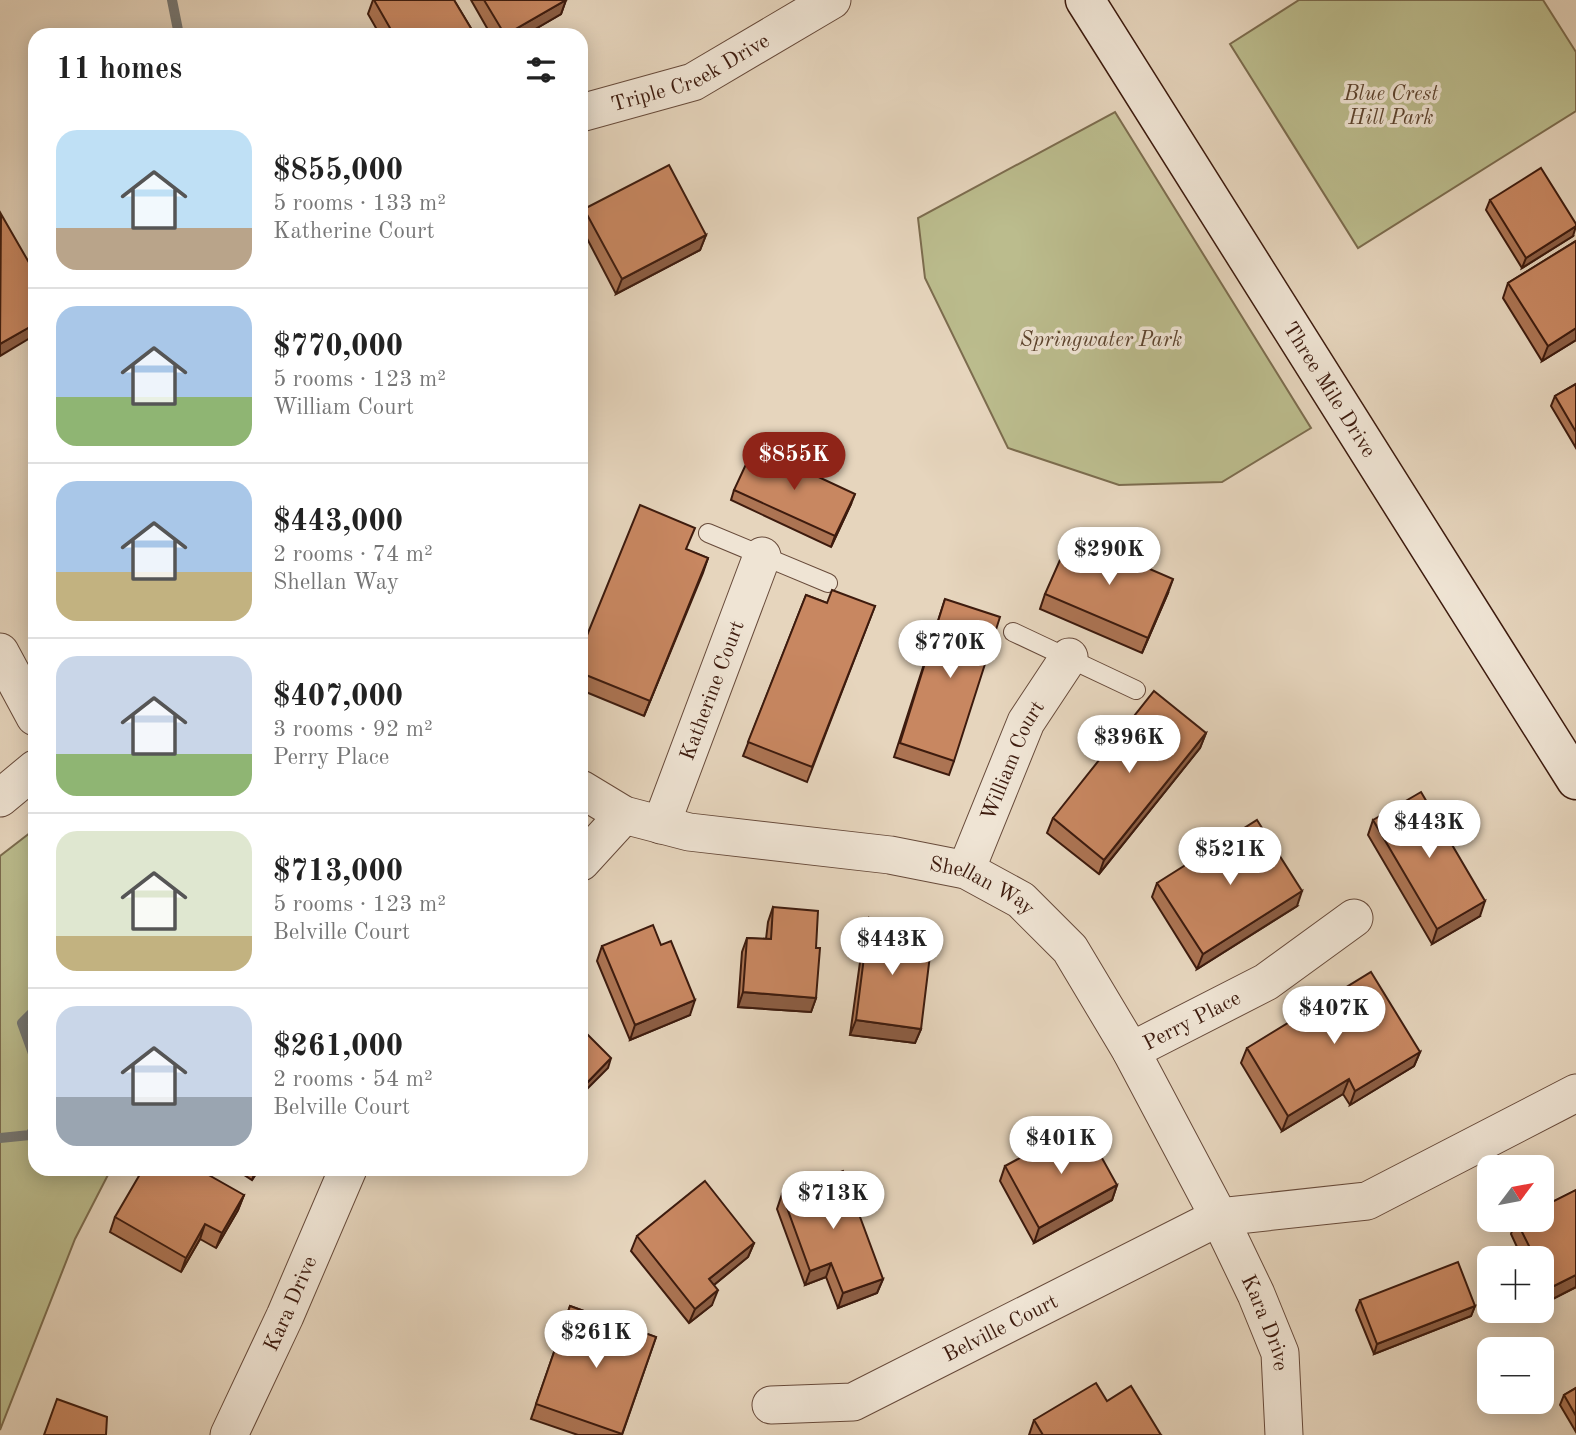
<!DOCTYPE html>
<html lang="en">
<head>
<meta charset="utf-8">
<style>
	:root { --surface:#fff; --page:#f6f6f6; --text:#222; --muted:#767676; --line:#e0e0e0; --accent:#8f2418 }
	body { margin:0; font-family:"Old Standard TT",serif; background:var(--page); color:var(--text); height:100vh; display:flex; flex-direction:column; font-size:26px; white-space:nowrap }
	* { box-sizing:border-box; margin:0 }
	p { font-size:23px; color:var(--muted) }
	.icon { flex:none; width:38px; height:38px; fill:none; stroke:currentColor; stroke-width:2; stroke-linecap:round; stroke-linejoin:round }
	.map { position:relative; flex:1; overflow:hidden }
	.drawer { position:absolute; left:28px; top:28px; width:560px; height:1148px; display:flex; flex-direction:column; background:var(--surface); border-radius:21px; box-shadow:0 4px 18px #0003 }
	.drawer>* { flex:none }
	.needle { width:46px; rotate:58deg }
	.buttons { position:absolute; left:1477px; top:1155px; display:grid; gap:14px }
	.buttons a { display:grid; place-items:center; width:77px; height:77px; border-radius:14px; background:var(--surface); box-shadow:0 4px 18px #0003; font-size:35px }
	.price { position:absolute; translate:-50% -60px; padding:0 16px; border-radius:24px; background:#fff; color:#222; font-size:23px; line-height:46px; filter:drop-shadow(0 2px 4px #0008) }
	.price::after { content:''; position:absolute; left:50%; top:42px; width:21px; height:16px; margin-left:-10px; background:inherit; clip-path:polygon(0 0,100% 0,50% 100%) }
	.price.current { background:var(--accent); color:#fff }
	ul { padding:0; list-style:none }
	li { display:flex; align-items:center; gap:21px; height:175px; padding:0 28px }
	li+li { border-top:2px solid var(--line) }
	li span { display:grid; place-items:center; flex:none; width:196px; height:140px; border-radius:21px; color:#555 }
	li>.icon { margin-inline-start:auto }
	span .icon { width:84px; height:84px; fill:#fffc; stroke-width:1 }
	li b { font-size:30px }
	h2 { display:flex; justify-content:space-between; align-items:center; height:84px; padding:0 28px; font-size:30px }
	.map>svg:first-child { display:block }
	.green { fill:#bbbc8d; stroke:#7c6c4e; stroke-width:2 }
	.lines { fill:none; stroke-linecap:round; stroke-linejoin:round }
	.stream { stroke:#757875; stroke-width:10 }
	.service-casing { stroke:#674a3a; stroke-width:20 }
	.minor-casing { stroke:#674a3a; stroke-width:39 }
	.secondary-casing { stroke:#3d1b0e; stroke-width:41 }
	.service { stroke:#efe4d4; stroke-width:18 }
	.minor { stroke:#efe4d4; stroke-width:37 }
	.secondary { stroke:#efe4d4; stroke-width:38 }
	.wall { fill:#ac7453; stroke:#3d1b0e; stroke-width:2 }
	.shaded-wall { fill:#8c5e44; stroke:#3d1b0e; stroke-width:2 }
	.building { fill:#c88761; stroke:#3d1b0e; stroke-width:2 }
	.labels { text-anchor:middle; stroke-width:7; stroke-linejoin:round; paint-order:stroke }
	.street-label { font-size:21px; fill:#3d1b0e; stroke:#efe4d4 }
	.park-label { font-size:21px; font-style:italic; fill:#5c432e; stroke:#efe4d4 }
</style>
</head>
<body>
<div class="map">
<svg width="1576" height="1435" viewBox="0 0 1576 1435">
	<rect width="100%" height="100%" fill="#e6d5bd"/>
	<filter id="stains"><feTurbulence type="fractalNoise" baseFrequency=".00286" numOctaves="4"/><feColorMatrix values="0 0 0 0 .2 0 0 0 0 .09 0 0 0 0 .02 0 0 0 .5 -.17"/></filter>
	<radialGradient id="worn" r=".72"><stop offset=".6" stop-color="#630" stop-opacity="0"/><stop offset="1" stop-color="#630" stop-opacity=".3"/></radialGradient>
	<g class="green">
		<polygon points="1299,0 1543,0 1576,52 1576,111 1358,248 1230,44"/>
		<polygon points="1115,112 1311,428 1222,482 1119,485 1008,448 925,278 918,218"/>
		<polygon points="35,829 35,1169 111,1169 75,1239 0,1430 0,856"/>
	</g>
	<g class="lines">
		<g class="stream">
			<polyline points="172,0 179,35"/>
			<polyline points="35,1010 22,1023 35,1059"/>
			<polyline points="0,1138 30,1135 35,1127"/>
		</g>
		<defs>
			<g id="service">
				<polyline points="708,533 828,583"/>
				<polyline points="1013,632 1136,690"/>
			</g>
			<g id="minor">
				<path id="s1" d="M 581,113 L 693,82 L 832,0"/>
				<polyline points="0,652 35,717"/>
				<path id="s2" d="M 581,789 L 624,815 L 689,832 L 890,855 L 966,870 L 1021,900 L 1070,949 L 1131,1051 L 1219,1217 L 1256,1294 L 1280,1353 L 1284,1435"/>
				<polyline points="0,798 35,769"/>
				<path id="s3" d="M 661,825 L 762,556"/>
				<polyline points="581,862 624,815"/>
				<path id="s4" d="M 966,870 L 1026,722 L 1069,657"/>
				<path id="s5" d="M 1131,1051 L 1266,982 L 1354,918"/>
				<path id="s6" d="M 771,1405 L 853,1402 L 1219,1217 L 1367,1201 L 1576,1093"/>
				<path id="s7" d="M 229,1435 L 285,1316 L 348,1169"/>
			</g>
			<g id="secondary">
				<path id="s8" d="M 1085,0 L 1576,780"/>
			</g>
		</defs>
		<use href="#service" class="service-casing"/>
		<use href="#minor" class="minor-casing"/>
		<use href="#secondary" class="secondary-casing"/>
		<use href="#service" class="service"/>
		<use href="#minor" class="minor"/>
		<use href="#secondary" class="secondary"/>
	</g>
	<g class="wall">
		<polygon points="373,0 454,0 475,35 380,35 368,14"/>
		<polygon points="471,0 566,0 561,14 525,35 491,35"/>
		<polygon points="1490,200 1573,236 1522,268 1486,210"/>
		<polygon points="584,209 706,235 700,250 616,294 581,227 581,219"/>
		<polygon points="1576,241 1576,340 1542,361 1503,298 1508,283"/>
		<polygon points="1576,384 1576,448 1551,406 1555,396"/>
		<polygon points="734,490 851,504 831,547 731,500"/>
		<polygon points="687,550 708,558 644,716 581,690 581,650"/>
		<polygon points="1168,593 1142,653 1040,609 1045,594"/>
		<polygon points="806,595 827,603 875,606 807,782 743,756"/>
		<polygon points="945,599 954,761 949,775 894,757"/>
		<polygon points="1206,733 1200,748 1099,874 1047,833 1053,818"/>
		<polygon points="1373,820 1480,916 1432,944 1368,835"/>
		<polygon points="1157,883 1297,906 1197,969 1152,897"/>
		<polygon points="773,907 816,948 816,998 811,1012 738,1007 742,952 747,938 766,939 768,922"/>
		<polygon points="869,918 907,952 921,1029 915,1043 850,1035 864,933"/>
		<polygon points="661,945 690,1015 630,1040 597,961 602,946"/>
		<polygon points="1247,1048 1420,1052 1414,1066 1350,1105 1343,1094 1282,1131 1241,1063"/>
		<polygon points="1005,1166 1117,1185 1112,1200 1034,1243 1000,1181"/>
		<polygon points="235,1169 259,1169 252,1180"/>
		<polygon points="1576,1190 1576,1287 1545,1303 1542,1297 1542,1258 1522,1258 1511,1234 1516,1220"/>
		<polygon points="782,1194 883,1279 877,1293 838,1308 826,1277 805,1285 777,1209"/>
		<polygon points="244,1195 238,1210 216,1248 200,1239 181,1272 110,1232 115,1217"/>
		<polygon points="637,1236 754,1243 748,1257 714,1285 712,1305 689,1323 631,1251"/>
		<polygon points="1360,1300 1475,1306 1471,1316 1374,1354 1356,1310"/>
		<polygon points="570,1306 656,1337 622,1435 578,1435 531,1419"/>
		<polygon points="1576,1388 1576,1432 1560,1405 1564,1395"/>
		<polygon points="1107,1401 1161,1435 1029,1435 1034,1420"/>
	</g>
	<g class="shaded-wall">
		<polygon points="566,0 561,14 525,35 505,35"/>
		<polygon points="1576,226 1573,236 1522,268 1526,258"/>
		<polygon points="706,235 700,250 616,294 622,279"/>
		<polygon points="35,324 35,335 0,356 0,344"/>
		<polygon points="1576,328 1576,340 1542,361 1548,346"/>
		<polygon points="855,494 851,504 831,547 835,536"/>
		<polygon points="708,558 703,573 644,716 650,701"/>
		<polygon points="1173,579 1168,593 1142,653 1148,638"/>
		<polygon points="1206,733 1200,748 1099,874 1104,860"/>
		<polygon points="1302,891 1297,906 1197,969 1203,954"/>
		<polygon points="1485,901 1480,916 1432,944 1437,929"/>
		<polygon points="743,992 816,998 811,1012 738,1007"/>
		<polygon points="695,1000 690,1015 630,1040 635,1025"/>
		<polygon points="856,1020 921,1029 915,1043 850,1035"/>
		<polygon points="1420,1052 1414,1066 1350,1105 1355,1091"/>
		<polygon points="611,1058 608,1068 581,1095 581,1089"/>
		<polygon points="1349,1079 1343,1094 1282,1131 1288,1116"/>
		<polygon points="256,1169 259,1169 252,1180"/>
		<polygon points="1117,1185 1112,1200 1034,1243 1039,1228"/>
		<polygon points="244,1195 238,1210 216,1248 222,1233"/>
		<polygon points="205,1224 200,1239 181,1272 186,1258"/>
		<polygon points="754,1243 748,1257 704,1293 709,1279"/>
		<polygon points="831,1263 826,1277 805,1285 810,1271"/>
		<polygon points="1576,1275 1576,1287 1545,1303 1550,1288"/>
		<polygon points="883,1279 877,1293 838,1308 843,1293"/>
		<polygon points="718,1290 712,1305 689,1323 695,1309"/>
		<polygon points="1475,1306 1471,1316 1374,1354 1377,1344"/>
	</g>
	<g class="building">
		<polygon points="374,0 454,0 475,35 394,35"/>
		<polygon points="484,0 566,0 505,35"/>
		<polygon points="669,165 706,235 622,279 584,209"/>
		<polygon points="1541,168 1576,224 1576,226 1526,258 1490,200"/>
		<polygon points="1,214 35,273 35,324 0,344"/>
		<polygon points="1576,241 1576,328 1548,346 1508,283"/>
		<polygon points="1576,384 1576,432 1555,396"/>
		<polygon points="754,447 855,494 835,536 734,490"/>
		<polygon points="640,505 695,528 686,549 708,558 650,701 581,673 581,650"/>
		<polygon points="1071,535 1173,579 1148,638 1045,594"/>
		<polygon points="832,590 875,606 812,767 748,742 806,595 827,603"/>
		<polygon points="945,599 1000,617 954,761 900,743"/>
		<polygon points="1154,691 1206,733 1104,860 1053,818"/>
		<polygon points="1421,792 1485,901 1437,929 1373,820"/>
		<polygon points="1257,820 1302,891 1203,954 1157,883"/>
		<polygon points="773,907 818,911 816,948 820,948 816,998 743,992 747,938 771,939"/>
		<polygon points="869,918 910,924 907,952 930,955 921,1029 856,1020"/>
		<polygon points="653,925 661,945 671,941 695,1000 635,1025 602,946"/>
		<polygon points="1371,972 1420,1052 1355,1091 1349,1079 1288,1116 1247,1048"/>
		<polygon points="581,1028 611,1058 581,1089"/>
		<polygon points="1083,1124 1117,1185 1039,1228 1005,1166"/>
		<polygon points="143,1169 198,1169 244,1195 222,1233 205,1224 186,1258 115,1217"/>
		<polygon points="843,1171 883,1279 843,1293 831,1263 810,1271 782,1194"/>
		<polygon points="705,1181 754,1243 709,1279 718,1290 695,1309 637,1236"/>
		<polygon points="1576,1190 1576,1275 1550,1288 1542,1272 1542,1258 1535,1258 1516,1220 1542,1220 1542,1207"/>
		<polygon points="1458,1262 1475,1306 1377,1344 1360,1300"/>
		<polygon points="570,1306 656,1337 622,1434 536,1404"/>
		<polygon points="1096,1383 1107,1401 1131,1386 1161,1435 1043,1435 1034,1420"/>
		<polygon points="1576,1388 1576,1416 1564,1395"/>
		<polygon points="57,1399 107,1417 106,1435 44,1435"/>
	</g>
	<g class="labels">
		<g class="street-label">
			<text dy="7" stroke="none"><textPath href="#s1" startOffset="117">Triple Creek Drive</textPath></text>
			<text dy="7" stroke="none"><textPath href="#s8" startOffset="460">Three Mile Drive</textPath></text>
			<text dy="7" stroke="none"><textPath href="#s3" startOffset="144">Katherine Court</textPath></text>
			<text dy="7" stroke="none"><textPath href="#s4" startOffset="119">William Court</textPath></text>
			<text dy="7" stroke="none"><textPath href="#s2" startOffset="418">Shellan Way</textPath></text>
			<text dy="7" stroke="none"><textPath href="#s5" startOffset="68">Perry Place</textPath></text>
			<text dy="7" stroke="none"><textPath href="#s7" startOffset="145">Kara Drive</textPath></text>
			<text dy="7" stroke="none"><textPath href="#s2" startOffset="952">Kara Drive</textPath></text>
			<text dy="7" stroke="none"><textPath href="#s6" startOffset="247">Belville Court</textPath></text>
		</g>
		<g class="park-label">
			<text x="1391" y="100">Blue Crest<tspan x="1391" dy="24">Hill Park</tspan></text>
			<text x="1101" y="346">Springwater Park</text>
		</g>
	</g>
	<rect width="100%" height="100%" filter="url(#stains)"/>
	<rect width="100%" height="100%" fill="url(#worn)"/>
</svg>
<div class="buttons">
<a><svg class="needle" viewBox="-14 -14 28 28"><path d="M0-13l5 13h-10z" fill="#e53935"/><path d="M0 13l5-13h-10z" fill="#767676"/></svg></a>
<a>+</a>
<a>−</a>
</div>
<b class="price current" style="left:794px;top:492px">$855K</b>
<b class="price" style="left:1109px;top:587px">$290K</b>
<b class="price" style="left:950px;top:680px">$770K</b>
<b class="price" style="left:1129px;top:775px">$396K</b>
<b class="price" style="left:1429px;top:860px">$443K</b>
<b class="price" style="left:1230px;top:887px">$521K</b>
<b class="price" style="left:892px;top:977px">$443K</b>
<b class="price" style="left:1334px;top:1046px">$407K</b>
<b class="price" style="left:1061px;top:1176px">$401K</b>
<b class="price" style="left:833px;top:1231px">$713K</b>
<b class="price" style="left:596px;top:1370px">$261K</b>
<section class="drawer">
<h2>11 homes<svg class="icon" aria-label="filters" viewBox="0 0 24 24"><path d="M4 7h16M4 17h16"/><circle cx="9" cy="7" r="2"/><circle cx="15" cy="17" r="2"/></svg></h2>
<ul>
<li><span style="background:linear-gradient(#bfe0f5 70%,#b9a48a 0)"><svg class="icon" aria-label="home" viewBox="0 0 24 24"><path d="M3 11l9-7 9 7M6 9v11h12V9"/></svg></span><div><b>$855,000</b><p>5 rooms · 133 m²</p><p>Katherine Court</p></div></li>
<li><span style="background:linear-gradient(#a9c7e8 65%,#8fb573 0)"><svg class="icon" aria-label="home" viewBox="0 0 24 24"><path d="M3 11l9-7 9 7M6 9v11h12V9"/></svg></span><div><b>$770,000</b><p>5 rooms · 123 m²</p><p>William Court</p></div></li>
<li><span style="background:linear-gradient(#a9c7e8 65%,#c2b280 0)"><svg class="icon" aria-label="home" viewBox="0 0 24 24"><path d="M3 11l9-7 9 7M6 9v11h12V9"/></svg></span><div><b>$443,000</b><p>2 rooms · 74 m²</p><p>Shellan Way</p></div></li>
<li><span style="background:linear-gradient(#c9d6e8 70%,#8fb573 0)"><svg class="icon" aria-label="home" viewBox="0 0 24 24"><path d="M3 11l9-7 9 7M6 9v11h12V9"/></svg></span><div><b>$407,000</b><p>3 rooms · 92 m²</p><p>Perry Place</p></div></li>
<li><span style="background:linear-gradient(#dfe7d0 75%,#c2b280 0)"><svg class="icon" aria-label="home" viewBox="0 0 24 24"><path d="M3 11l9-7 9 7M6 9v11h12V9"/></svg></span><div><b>$713,000</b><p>5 rooms · 123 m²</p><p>Belville Court</p></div></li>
<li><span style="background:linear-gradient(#c9d6e8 65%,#9aa5b1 0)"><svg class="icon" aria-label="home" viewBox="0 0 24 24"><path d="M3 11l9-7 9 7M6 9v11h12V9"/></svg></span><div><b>$261,000</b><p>2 rooms · 54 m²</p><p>Belville Court</p></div></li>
</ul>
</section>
</div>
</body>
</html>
